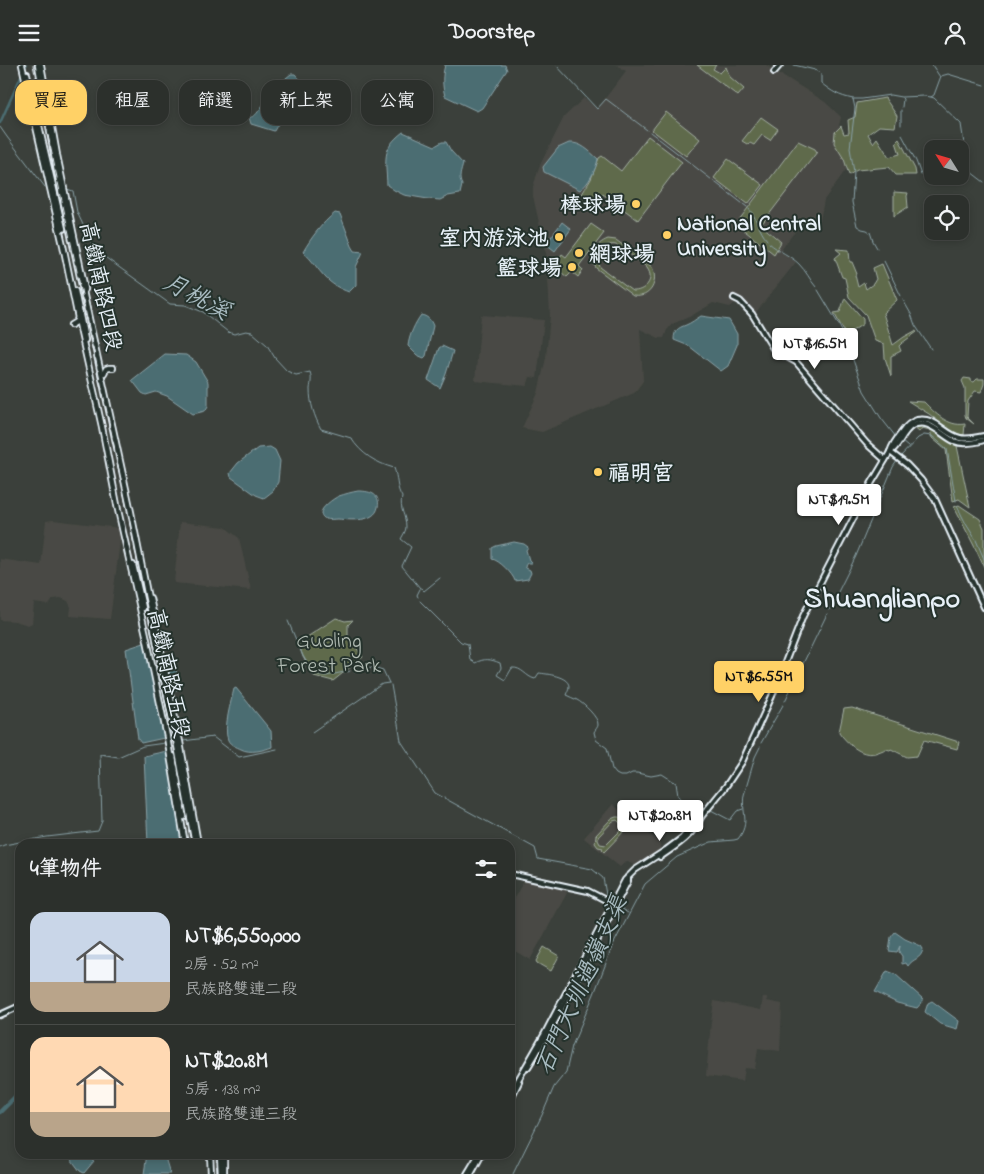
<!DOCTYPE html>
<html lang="zh-TW">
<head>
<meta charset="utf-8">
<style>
	:root { --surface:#2c302c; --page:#383c38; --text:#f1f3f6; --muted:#a6a9a9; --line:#484b48; --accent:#ffd166 }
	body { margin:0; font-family:"Indie Flower","LXGW WenKai TC",sans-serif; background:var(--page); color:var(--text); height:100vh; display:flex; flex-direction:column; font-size:19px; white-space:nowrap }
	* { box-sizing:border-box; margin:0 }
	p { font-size:16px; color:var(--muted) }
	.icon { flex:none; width:28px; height:28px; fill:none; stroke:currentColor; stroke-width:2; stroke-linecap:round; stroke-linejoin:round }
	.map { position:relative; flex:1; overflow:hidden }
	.details { position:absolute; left:15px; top:774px; width:500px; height:320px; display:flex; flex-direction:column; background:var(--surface); border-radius:15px; box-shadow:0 2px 8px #0003,0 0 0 1px var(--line) }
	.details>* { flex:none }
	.banner { position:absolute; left:15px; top:15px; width:500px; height:45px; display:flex; gap:10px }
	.needle { width:32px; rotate:307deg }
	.tools { position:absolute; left:924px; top:75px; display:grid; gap:10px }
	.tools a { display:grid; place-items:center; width:45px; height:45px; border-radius:10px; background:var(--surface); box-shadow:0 2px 8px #0003,0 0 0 1px var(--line); font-size:25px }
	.price { position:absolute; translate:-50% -42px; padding:0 11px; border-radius:5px; background:#fff; color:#222; font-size:16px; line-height:32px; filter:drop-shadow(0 1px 2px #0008) }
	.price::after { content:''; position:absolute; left:50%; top:30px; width:15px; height:11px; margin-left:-8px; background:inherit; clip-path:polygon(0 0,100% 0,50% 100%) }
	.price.active { background:var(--accent); color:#111 }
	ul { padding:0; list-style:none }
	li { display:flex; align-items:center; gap:15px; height:125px; padding:0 15px }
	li+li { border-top:1px solid var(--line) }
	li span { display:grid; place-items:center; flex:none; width:140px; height:100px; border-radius:15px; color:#555 }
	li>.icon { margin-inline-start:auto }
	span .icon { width:60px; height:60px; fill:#fffc; stroke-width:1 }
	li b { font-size:21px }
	h2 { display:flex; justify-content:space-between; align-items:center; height:60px; padding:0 15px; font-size:21px }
	.chip { padding:0 18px; border-radius:15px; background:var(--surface); box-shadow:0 2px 8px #0003,0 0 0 1px var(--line); font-size:18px; line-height:45px }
	.chip.active { background:var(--accent); color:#111 }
	header { display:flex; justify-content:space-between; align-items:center; height:65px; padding:0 15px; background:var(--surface); font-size:22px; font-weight:800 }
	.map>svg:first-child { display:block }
	.built { fill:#4a4a45 }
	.green { fill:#5e6a4c; stroke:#a3aea2; fill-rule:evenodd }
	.water { fill:#4b6d72; stroke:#8aa2a8 }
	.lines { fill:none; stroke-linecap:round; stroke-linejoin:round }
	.stream { stroke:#8aa2a8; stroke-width:1 }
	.canal { stroke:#4b6d72; stroke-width:2.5 }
	.river { stroke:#4b6d72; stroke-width:4.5 }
	.secondary-casing { stroke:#e8f1f8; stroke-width:8 }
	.primary-casing { stroke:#e8f1f8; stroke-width:8 }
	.secondary { stroke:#26332d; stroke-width:4 }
	.primary { stroke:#26332d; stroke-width:4.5 }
	.rail { stroke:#e8f1f8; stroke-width:1; stroke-dasharray:8 4; stroke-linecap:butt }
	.poi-dot { fill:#ffd166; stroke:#26332d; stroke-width:2 }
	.labels { text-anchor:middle; stroke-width:4; stroke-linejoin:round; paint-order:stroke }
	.poi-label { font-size:22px; font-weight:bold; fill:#e8f1f8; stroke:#26332d; text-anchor:end }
	.street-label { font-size:22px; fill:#e8f1f8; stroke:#26332d }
	.park-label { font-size:22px; fill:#b1bbb3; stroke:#26332d }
	.water-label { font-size:24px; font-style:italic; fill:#a9bcc2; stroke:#26332d }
	.district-label { font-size:28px; font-weight:bold; fill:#e8f1f8; stroke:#26332d }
</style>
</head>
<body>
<header><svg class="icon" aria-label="menu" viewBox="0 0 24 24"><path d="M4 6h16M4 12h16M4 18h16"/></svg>Doorstep<svg class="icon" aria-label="person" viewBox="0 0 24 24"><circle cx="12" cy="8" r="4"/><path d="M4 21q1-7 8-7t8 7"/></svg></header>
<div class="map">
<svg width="984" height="1109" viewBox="0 0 984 1109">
	<rect width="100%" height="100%" fill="#3b403b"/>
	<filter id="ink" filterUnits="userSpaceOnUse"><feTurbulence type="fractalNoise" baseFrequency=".02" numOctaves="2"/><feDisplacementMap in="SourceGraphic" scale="10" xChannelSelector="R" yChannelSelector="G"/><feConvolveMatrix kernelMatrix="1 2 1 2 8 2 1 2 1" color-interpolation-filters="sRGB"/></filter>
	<g filter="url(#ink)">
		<g class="built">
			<polygon points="617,0 766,0 825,37 841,52 839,60 847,103 824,135 820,155 812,152 806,152 780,186 796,197 753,251 739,235 730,242 713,238 689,252 672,259 667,265 664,273 659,273 640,264 643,316 634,328 542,367 522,363 538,328 546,293 550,251 547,193 533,131 533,122 540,100 564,52 584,33 597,44 626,6"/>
			<polygon points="481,250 544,255 537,313 530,312 527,321 475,316"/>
			<polygon points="53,455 119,463 121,468 110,554 70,551 71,542 68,536 61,533 53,534 49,540 34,538 32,558 28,560 15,556 0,555 0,494 41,500 46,456"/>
			<polygon points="180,457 225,462 239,473 251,525 174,518"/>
			<polygon points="613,739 634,759 648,766 647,768 660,776 659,778 661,784 636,801 626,796 620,802 584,773"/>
			<polygon points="524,816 565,823 567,828 530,895 510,883 510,840"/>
			<polygon points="763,932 767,932 767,936 782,939 780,986 758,983 755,1004 745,1003 743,1016 706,1011 711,957 714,936 761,945"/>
		</g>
		<g class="green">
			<polygon points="697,0 716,0 713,4 720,8 726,2 730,12 744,24 738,31"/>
			<polygon points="885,33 897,51 895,62 879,61 868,69 873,78 877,73 889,92 900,89 896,77 899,74 915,104 916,110 896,110 889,102 857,105 849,110 844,94 834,78 835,67 841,61 844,69 849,68 848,55 855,52 857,38"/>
			<polygon points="666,47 700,74 686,91 652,65"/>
			<polygon points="761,52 778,64 770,75 762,70 754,80 750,78 747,79 742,76"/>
			<polygon points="648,71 682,97 638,155 603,129 595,140 582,129 591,114 599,93 602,91 621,106"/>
			<polygon points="798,76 815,84 817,87 761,160 781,177 774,189 736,159"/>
			<polygon points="728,94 763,120 748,139 714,113"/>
			<polygon points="894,127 908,128 907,131 908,142 894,151"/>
			<polygon points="591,159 604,168 579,201 583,205 578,212 572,207 567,212 557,204 561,199 557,196 562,189 566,192"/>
			<path d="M 608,174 L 616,175 L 652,202 C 659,216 651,234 633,231 L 596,203 C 589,190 595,179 608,174 ZM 608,180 C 611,180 613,179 616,180 C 620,181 645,200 647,203 C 656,215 644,227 632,226 L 600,202 L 597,194 L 598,189 L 602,183 Z"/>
			<polygon points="836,184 849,185 850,197 852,197 857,209 855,210 858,222 864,218 866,224 873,219 876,214 873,203 882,199 897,235 883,248 893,280 904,272 915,266 917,267 902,278 899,281 901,286 891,291 891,311 885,293 884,279 875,276 866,250 849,232 845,213 842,212 835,193 841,188"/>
			<polygon points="845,233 863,254 863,259 846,270 834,248 840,247"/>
			<polygon points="964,313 971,314 971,316 974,317 977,314 984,314 984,319 981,327 975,326 968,336 967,352 974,359 966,353 965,350 965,323 962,316"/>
			<path d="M 908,336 L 924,337 C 935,348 948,362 965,359 L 964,370 C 950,369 940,357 929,349 C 922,345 915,340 908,336 Z"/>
			<polygon points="919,360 926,361 957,381 970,442 959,434 953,436 946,385 932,373 930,365 922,363 919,367 913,362"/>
			<path d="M 959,440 L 980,454 L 984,463 L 984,502 C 975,481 964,462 954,442 Z"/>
			<polygon points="336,553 345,556 353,555 348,560 348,571 363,592 333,616 314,611 303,592 298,578"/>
			<path d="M 852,643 L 959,677 L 957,684 L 924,675 L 917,691 L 907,692 L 891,684 L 890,685 L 886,684 C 883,685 879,687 875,688 C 861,692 846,677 839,667 L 844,644 Z"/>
			<path d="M 616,752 L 619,752 L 623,755 L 625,762 L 628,759 L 630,760 L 604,787 L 602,785 L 603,783 L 598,782 L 595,778 L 596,770 L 611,754 ZM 617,755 L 621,759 L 622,764 L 606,780 L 600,779 L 598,775 L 598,772 L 613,756 Z"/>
			<polygon points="544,882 559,891 551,906 537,898 536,896"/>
		</g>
		<g class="water">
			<path d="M 445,0 L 505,0 L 507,5 L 482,43 L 477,46 L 445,31 C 442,20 442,11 445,0 Z"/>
			<path d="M 291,9 L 295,9 L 303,18 L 300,29 L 303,39 L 301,45 L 292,51 L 287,48 L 280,55 L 274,66 L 251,59 L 249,52 C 251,52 252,52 254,51 C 257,50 271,28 274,24 L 277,23 L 277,19 L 280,15 L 285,16 L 286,13 Z"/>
			<path d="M 403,67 L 435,81 L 442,77 L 446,77 L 451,86 L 463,99 C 461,107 458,113 462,120 L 460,129 L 448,131 L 440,135 L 428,134 L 404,130 L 394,125 L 387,120 C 386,94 381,84 403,67 Z"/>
			<path d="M 569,78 C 581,77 589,86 598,94 C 596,104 589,119 580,125 L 544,107 L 543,102 L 558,83 Z"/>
			<path d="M 335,148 L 340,149 L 352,181 L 355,186 L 363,187 L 356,202 L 356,220 L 349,227 C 340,224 331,219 325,212 C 317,204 312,194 303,187 C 311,173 322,158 335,148 Z"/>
			<polygon points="562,157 571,164 555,186 546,179"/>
			<path d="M 421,250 C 427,251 431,255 433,261 L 426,291 L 424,293 L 417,290 L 408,281 C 409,271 415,258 421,250 Z"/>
			<path d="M 701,251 L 729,255 L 737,269 L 737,280 L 728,301 L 721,306 L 689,281 L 674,275 C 674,265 678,263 686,260 C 691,258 696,254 701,251 Z"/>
			<polygon points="442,281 453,286 446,309 440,323 428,315 439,283"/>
			<polygon points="165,289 186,290 196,297 208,317 208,341 205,346 193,349 167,331 156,327 146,330 142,328 132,315"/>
			<polygon points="270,382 275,385 280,396 278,417 273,426 264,433 256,430 231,412 230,408 238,398 258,383"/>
			<path d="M 358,426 C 368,426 381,428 378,442 C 375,458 350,455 338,454 C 334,454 329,455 326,454 C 323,453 322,451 321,449 C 320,443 334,433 339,431 C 345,429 352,427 358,426 Z"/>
			<path d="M 514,477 L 524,479 L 528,482 L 526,485 L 529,495 L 532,498 L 527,498 L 525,501 L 526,503 L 530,505 L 531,508 L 528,514 L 515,516 C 513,509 499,495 492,494 L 492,483 L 496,481 Z"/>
			<polygon points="147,577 164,673 141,678 138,674 126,584"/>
			<polygon points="174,593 178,616 177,625 172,627 165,596"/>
			<path d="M 236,623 L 271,666 L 272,682 C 264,685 250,689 241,684 C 237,682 230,680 228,675 C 223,663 231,637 234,624 Z"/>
			<polygon points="167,686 182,779 148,779 144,691"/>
			<path d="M 895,867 L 905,874 L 921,881 L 923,884 C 921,895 913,893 908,901 L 906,898 L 902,899 L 902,891 L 899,887 L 900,881 L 897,887 L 889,886 L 891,872 Z"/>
			<polygon points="887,906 895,909 923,934 923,936 917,943 897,938 875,927"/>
			<polygon points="932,936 959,956 957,964 940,959 925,947 928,938"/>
			<polygon points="74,1089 82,1089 94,1096 84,1108 80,1106 71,1094"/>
			<polygon points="147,1089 164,1089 170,1109 144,1109"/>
		</g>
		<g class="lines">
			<g class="stream">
				<polyline points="556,0 597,44 606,34 647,65"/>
				<path d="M 794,0 L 815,5 L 821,9 L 821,18 C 832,27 839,31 853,34 L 855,43 L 850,83 L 854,107 L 852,137 L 857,161 L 862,164 L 867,165 L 870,167 L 873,176 L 877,183"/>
				<polyline points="932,0 940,12"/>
				<polyline points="931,32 934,33 961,59 967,99 971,107 984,117"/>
				<polyline points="853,34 862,34 890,30 901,32 924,31 931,32 934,30 941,11 948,9 984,20"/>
				<polyline points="902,42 903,34 902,33"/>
				<polyline points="901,60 901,45"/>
				<polyline points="0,62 7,72 45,122"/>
				<polyline points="650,67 747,142"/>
				<polyline points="902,70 916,96 921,110"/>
				<path d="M 67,124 L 73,126 L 77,147 L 91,177 L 102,190 L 170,239 L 185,240 L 203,247 L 228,267 L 234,269 L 246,266 L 252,267 L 267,280 L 275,293 L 287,306 L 296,310 L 310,307 C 312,313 311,317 310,324 C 310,338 314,351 321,364 L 351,373 C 361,389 376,398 394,403 C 398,413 396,423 402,432 C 399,445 406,450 406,462 C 406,466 403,470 401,474 L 411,482 L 402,501 L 420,523"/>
				<path d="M 749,144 C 757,153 759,166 767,175"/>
				<path d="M 769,178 C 778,186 791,191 799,199 C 806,206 810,215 816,222"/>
				<polyline points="884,196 901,231"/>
				<polyline points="818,225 839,260 846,275 864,326 881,353 896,372"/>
				<polyline points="903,235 911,249 915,260 931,284"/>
				<polyline points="902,377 908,382"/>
				<polyline points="900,392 918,373 924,370 932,371 947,384 956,436"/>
				<polyline points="957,441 966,459 976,475 984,494"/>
				<polyline points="421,523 424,526 440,513"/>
				<polyline points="418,532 417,530 420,524"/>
				<path d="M 420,536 L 461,577 L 468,579 L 470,595 L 475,598 C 485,593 490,594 500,598 L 501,603 L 497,610 L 505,615 L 512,603 C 522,602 526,612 535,614 L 539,608 C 547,609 568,611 569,621 C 569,624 567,627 566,630 C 570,632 573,633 577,635 C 583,638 599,653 598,660 C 598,662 595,665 594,667 L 596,675 L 607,683 L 612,704 L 616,709 L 620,711 L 626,711 L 632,708 L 637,708 L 651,711 L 662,709 L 676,718 L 678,731 L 683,735 L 706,743"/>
				<polyline points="829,545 856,491 893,402 897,396"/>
				<polyline points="288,556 303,591 314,609 326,611 344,607"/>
				<polyline points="354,606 373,602 383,605 389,618"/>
				<polyline points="348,607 350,606"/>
				<polyline points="391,620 401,676 435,728 535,783 538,794 592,804 603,813 607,835"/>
				<polyline points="785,636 827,549"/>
				<polyline points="312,667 382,619 389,618"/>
				<polyline points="183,676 213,672 239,692 277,684"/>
				<polyline points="761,678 783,640"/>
				<polyline points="709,744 730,755 737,746 743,744"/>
				<polyline points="0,782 4,780 47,772 98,766 102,756 100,689 118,692 143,681 165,678"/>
				<polyline points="616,841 628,848"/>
				<path d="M 513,1109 L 542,1050 L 554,1022 L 566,1007 L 572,981 L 594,929 L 613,880 L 645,819 L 677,792 L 711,777 L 734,775 L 738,774 C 751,757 741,747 744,730 L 755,692 L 760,682"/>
			</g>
			<polyline class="canal" points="0,58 26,0"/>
			<polyline class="river" points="0,1047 14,1033 20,1025"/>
			<defs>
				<g id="secondary">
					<polyline points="774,7 780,0"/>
					<polyline points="734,233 740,236 752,249 774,285 796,297 867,379 885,395"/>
					<polyline points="890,387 907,400 921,415 935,434 984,542"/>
					<path d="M 890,387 C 900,381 902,367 912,361 C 928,352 941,370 954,376 C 963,380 974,378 984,375"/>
					<path d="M 660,792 C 675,782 694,770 701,752"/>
					<polyline points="510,809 588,826 613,839"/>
					<polyline points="0,950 20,941"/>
					<path d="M 528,1002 C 565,942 595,879 628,816 L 628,812"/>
					<path d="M 510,1029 L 544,970 L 625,815 L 635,805 L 666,785 L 682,773 L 698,754 L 701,752 L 726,721 L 742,697 L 772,631 L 803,551 L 871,419 L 890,387 C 892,380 897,373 902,367 C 906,361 910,357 917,355 C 935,351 944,369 960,373 C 968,375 976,372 984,371"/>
					<polyline points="510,1035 519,1017"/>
					<polyline points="467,1109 479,1089"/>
					<polyline points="471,1109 482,1089"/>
				</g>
				<g id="primary">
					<polyline points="22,0 63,180 81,268 102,362 118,445 146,570 167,672 185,779"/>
					<polyline points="38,0 57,106 131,447 176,675 195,779"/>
					<polyline points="41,0 57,90 85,224"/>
					<polyline points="27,9 63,164"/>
					<polyline points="75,226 85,275"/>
					<polyline points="71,260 76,257 78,253"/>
					<polyline points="104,308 106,304 109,303 113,303"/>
					<polyline points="133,500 143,543"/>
					<polyline points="150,533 180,677 198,779"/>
					<polyline points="173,691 184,752"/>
					<polyline points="210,1089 211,1109"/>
					<polyline points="220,1089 221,1109"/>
					<polyline points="224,1089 224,1109"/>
				</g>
			</defs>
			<use href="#secondary" class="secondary-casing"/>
			<use href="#primary" class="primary-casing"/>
			<use href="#secondary" class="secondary"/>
			<use href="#primary" class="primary"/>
			<g class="rail">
				<polyline points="33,0 114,380 173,676 191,779"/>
				<polyline points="216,1089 217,1109"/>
			</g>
		</g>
	</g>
	<g class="poi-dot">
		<circle cx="636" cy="139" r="5"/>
		<circle cx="667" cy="170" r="5"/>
		<circle cx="559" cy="172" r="5"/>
		<circle cx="579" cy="188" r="5"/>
		<circle cx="572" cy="202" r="5"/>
		<circle cx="598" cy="407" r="5"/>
	</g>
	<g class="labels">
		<g class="poi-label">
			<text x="626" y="147">棒球場</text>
			<text x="677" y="165" text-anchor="start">National Central<tspan x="677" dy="25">University</tspan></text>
			<text x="549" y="180">室內游泳池</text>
			<text x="589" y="196" text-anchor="start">網球場</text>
			<text x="562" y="210">籃球場</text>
			<text x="608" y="415" text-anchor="start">福明宮</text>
		</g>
		<g class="street-label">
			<text transform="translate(102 221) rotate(78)" y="8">高鐵南路四段</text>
			<text transform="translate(170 608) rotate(78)" y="8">高鐵南路五段</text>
		</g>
		<g class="park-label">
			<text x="329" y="582">Guoling<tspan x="329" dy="25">Forest Park</tspan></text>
		</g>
		<g class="water-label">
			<text transform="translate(197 231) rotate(28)" y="8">月桃溪</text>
			<text transform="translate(581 920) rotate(-66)" y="8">石門大圳過嶺支渠</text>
		</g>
		<g class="district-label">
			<text x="882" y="542">Shuanglianpo</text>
		</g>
	</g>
</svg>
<div class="tools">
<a><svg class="needle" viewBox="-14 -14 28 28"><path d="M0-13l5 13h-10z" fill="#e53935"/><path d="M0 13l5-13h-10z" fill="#a6a9a9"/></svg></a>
<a><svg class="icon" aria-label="locate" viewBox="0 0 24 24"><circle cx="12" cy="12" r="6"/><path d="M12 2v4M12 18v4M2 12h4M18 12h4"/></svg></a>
</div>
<b class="price" style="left:815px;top:305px">NT$16.5M</b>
<b class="price" style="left:839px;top:461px">NT$19.5M</b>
<b class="price active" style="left:759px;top:638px">NT$6.55M</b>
<b class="price" style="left:660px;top:777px">NT$20.8M</b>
<div class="banner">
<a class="chip active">買屋</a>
<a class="chip">租屋</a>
<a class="chip">篩選</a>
<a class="chip">新上架</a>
<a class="chip">公寓</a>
</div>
<section class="details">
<h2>4筆物件<svg class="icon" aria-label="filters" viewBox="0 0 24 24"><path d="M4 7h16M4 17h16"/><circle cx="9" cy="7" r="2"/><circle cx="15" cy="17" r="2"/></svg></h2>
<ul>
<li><span style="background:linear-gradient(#c9d6e8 70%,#b9a48a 0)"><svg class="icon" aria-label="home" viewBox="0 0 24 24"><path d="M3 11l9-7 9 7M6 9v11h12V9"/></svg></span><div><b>NT$6,550,000</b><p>2房 · 52 m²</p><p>民族路雙連二段</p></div></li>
<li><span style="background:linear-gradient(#ffd9b3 75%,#b9a48a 0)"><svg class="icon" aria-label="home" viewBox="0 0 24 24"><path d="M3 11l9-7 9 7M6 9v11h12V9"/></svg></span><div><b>NT$20.8M</b><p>5房 · 138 m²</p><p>民族路雙連三段</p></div></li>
</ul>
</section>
</div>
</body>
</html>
